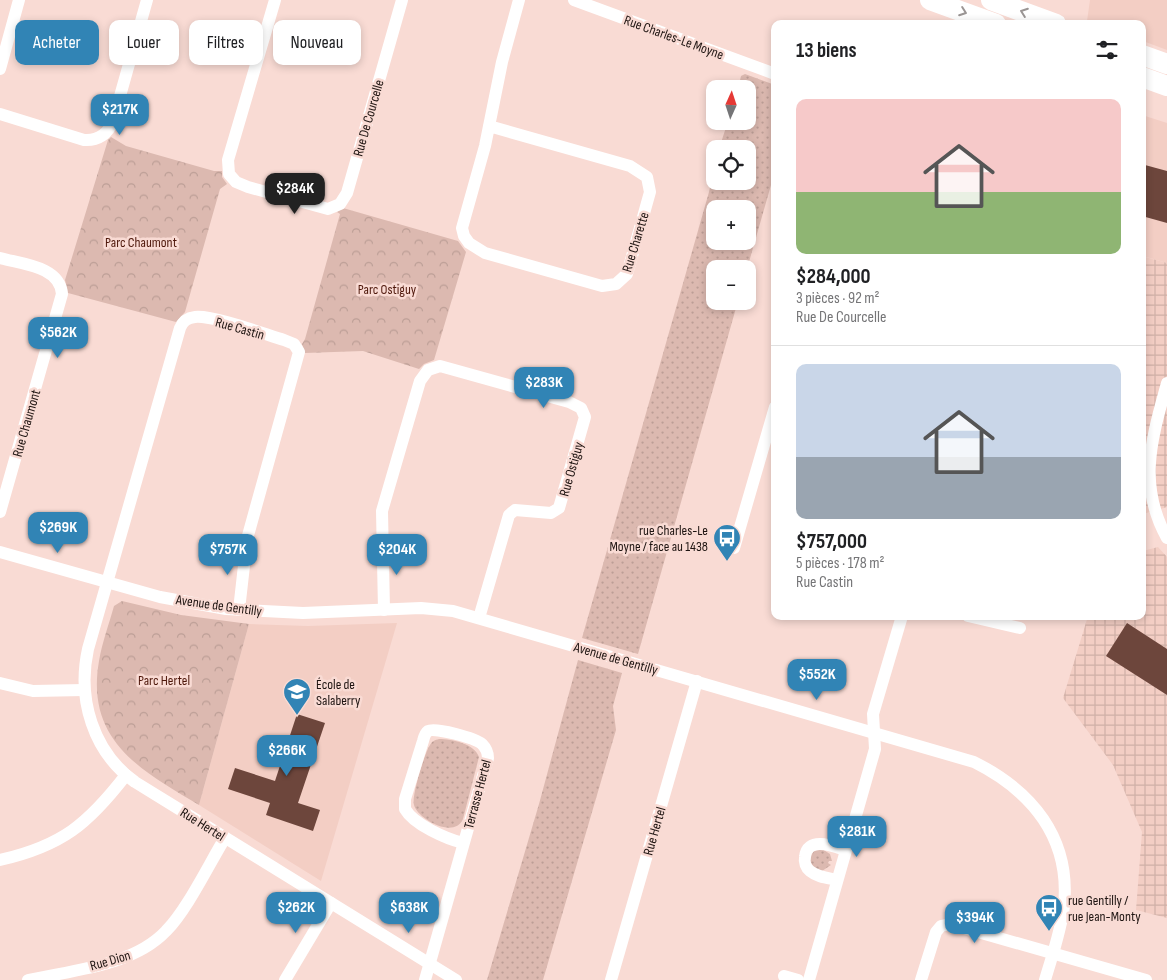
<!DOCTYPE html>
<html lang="fr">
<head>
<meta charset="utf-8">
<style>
	:root { --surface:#fff; --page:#f6f6f6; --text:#202124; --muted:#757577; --line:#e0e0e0; --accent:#3184b5 }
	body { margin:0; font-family:"Sofia Sans Condensed",sans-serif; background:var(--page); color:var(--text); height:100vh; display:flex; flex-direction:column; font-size:19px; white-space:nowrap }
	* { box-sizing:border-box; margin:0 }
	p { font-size:16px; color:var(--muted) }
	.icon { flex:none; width:28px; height:28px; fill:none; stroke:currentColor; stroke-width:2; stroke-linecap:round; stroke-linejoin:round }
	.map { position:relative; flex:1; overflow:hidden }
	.side { position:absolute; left:771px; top:20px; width:375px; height:600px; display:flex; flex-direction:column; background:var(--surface); border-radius:10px; box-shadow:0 2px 8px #0003 }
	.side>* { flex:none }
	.guide { position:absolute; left:15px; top:20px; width:475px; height:45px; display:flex; gap:10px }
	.needle { width:32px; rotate:3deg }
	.tools { position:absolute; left:706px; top:80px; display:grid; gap:10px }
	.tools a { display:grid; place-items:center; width:50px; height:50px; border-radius:10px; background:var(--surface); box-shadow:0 2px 8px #0003; font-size:25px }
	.price { position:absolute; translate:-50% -42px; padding:0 11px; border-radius:10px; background:var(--accent); color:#fff; font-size:16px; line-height:32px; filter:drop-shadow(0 1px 2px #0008) }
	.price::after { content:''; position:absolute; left:50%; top:30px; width:15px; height:11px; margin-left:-8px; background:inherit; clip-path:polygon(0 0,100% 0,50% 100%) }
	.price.selected { background:#222; color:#fff }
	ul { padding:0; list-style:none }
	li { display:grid; align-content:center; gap:10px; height:265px; padding:0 25px }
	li+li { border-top:1px solid var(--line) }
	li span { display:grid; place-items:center; height:155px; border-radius:10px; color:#555 }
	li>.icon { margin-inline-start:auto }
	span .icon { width:90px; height:90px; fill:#fffc; stroke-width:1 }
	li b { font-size:21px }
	h2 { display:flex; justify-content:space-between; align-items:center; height:60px; padding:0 25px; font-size:21px }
	.chip { padding:0 18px; border-radius:10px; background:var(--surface); box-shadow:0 2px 8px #0003; font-size:18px; line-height:45px }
	.chip.selected { background:var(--accent); color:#fff }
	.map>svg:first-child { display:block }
	.built { fill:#f3cec4 }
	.industrial { fill:url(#industrial-grid) }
	.grass { fill:url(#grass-dots); fill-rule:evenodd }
	.park { fill:url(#park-crowns) }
	.building { fill:#6d463c }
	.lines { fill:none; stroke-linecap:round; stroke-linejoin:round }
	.minor { stroke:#fff; stroke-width:12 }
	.primary { stroke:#fff; stroke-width:20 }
	.oneway { stroke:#9a9594 }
	.labels { text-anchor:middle; stroke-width:5; stroke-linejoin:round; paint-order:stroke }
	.street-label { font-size:14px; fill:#1e1411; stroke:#f9dbd4 }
	.park-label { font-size:14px; fill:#4d1609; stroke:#f9dbd4 }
	.poi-label { font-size:14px; fill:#1e1411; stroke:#f9dbd4; text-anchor:start }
</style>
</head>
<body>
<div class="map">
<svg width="1167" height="980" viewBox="0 0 1167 980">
	<defs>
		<pattern id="industrial-grid" width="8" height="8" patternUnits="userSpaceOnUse" patternTransform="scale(1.25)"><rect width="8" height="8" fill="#f3cec4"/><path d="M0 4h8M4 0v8" fill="none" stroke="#d0b0a7"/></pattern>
		<pattern id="grass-dots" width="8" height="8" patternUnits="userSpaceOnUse" patternTransform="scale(1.25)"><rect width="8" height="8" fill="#dcb9b0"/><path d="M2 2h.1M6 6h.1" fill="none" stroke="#bc9e96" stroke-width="1.8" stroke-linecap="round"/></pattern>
		<pattern id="park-crowns" width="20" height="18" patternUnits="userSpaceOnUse" patternTransform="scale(1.25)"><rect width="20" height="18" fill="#dcb9b0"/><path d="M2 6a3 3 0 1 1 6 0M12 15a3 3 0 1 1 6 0" fill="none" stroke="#bc9e96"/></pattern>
	</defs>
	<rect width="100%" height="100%" fill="#f9dbd4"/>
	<g class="built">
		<polygon points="1090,0 1167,0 1167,50 1143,41 1142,24 1096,24 1087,21"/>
		<polygon points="1142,115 1167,123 1167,263 1143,256"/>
		<polygon points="397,623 321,881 199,805 249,624 308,626"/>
	</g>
	<g class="industrial">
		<polygon points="1142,256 1167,263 1167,507 1143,514"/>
		<polygon points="1158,547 1167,557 1167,918 1136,910 1142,832 1113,765 1063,698 1088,616 1142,616 1143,551"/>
	</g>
	<g class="grass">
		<path d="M 745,74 L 775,85 L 775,171 L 747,269 L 715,269 L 715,301 L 738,301 L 638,654 L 582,638 L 709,192 L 715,163 L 715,181 L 748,181 L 748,149 L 719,149 L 728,121 L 748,121 L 748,89 L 738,89 L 741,76 ZM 715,209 L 748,209 L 748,241 L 715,241 Z"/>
		<polygon points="578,660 622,673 613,706 616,730 543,980 487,980 539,804"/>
		<path d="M 439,739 C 452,739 475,744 479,757 L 463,819 C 454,840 417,818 414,805 C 411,797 425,752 430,745 C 432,741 435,740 439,739 Z"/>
		<polygon points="822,849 830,854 832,861 829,861 828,863 831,865 822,871 815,870 809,859 814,851"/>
	</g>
	<g class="park">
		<polygon points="111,137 126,146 214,171 222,171 222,177 227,184 220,189 185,312 176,322 68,293 65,280 108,140"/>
		<polygon points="343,208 458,241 466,252 434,360 424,364 419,369 363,351 305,353 302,344 305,339 340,214 337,212"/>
		<path d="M 122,601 L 181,615 L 249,624 L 199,805 C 142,771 85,741 99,661 C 102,643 109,624 114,606 Z"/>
	</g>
	<g class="building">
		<polygon points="1145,165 1167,171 1167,223 1142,216 1142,175"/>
		<polygon points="1127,623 1167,649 1167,695 1106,656"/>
		<polygon points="297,714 325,723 298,803 320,810 313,831 266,815 270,803 228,789 235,768 275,781"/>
	</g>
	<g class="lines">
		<g class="minor">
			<polyline points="275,0 228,160 229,174 236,182 248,187 328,209 340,204 347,193 402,0"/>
			<polyline points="574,0 775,74"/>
			<polyline points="0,69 19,0"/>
			<path d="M 0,114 L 84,140 C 98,141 108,134 113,121 L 147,0"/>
			<polyline points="489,126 630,166 647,177 650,192 627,274 616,284 602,286 485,253 469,243 464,236 462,228 485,146 502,62 519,0"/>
			<path d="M 0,258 C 21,264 60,266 62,294 L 0,512"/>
			<path d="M 1167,383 C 1152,438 1137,484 1167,538"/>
			<polyline points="734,548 775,407"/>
			<path d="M 0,552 L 160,597 L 226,609 L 303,613 L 421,608 L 453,611 L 974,762 C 1032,791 1071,838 1064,906 C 1061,931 1052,956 1045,980"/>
			<path d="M 239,610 L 247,539 L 299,352 L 294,344 L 284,340 C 264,334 214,315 195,317 C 187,318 183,321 180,328 L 88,649 C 77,699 93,752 135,782 L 456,980"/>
			<polyline points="384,610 382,511 420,381 428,370 440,366 569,402 581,408 585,417 559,508 551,513 515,510 509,515 479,618"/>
			<polyline points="968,616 1020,628"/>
			<polyline points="0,683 33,691 84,690"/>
			<path d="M 0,860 C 62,846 88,824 126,775"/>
			<path d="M 837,880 C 828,878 817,877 810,871 C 806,868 804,862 805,857 C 807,836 833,846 845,850"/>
			<polyline points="784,976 798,980"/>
			<path d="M 28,980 C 73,970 133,966 166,931 C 187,910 209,864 225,838"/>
			<polyline points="285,980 331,903"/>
			<path d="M 425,980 L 488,758 C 488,752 486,748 482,744 C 475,738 435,727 428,731 C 425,733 424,737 423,741 L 405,799 L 405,809 C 414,825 447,839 463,843"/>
			<polyline points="611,980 697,681"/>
			<polyline points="809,980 875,749 873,714 902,616"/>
			<polyline points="921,980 936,932 941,926 950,924 1146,980"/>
		</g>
		<g class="primary">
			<polyline points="930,0 996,24"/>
			<polyline points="991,0 1056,24"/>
			<polyline points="1142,55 1167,64"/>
			<polyline points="1142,77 1167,86"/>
		</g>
	</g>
	<defs><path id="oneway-chevron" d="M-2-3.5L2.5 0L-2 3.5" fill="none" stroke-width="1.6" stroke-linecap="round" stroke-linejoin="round" transform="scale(1.25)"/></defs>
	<g class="oneway">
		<use href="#oneway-chevron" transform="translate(963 12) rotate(20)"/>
		<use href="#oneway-chevron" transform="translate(1024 12) rotate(-160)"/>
	</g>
	<defs>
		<symbol id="bus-pin" viewBox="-11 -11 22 30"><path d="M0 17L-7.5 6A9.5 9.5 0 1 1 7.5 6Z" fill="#3184b5" stroke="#f9dbd4"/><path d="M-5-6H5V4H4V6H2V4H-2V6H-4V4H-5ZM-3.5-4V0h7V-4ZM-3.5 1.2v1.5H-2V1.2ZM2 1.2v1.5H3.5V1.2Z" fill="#fff"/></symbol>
		<symbol id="school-pin" viewBox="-11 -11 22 30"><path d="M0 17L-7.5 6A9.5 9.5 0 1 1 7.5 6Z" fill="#3184b5" stroke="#f9dbd4"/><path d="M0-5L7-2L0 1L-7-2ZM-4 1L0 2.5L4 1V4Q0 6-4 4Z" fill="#fff"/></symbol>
	</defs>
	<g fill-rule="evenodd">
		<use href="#bus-pin" x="711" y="522" width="32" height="43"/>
		<use href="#school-pin" x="281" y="676" width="32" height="43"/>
		<use href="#bus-pin" x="1033" y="892" width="32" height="43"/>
	</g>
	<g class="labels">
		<g class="street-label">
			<text transform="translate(674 37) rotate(20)" y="5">Rue Charles-Le Moyne</text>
			<text transform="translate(368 118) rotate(-74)" y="5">Rue De Courcelle</text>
			<text transform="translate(635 242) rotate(-73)" y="5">Rue Charette</text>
			<text transform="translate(240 328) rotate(16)" y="5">Rue Castin</text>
			<text transform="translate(26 423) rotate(-74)" y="5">Rue Chaumont</text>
			<text transform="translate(571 469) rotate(-74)" y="5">Rue Ostiguy</text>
			<text transform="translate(219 605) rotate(8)" y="5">Avenue de Gentilly</text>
			<text transform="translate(616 658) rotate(16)" y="5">Avenue de Gentilly</text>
			<text transform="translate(477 794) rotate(-75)" y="5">Terrasse Hertel</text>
			<text transform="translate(203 824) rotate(32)" y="5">Rue Hertel</text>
			<text transform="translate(654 831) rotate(-74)" y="5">Rue Hertel</text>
			<text transform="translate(110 960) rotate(-16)" y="5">Rue Dion</text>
		</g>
		<g class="park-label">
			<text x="141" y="247">Parc Chaumont</text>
			<text x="387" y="294">Parc Ostiguy</text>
			<text x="164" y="685">Parc Hertel</text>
		</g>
		<g class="poi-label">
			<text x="708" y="535" text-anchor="end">rue Charles-Le<tspan x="708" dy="16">Moyne / face au 1438</tspan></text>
			<text x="316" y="689">École de<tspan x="316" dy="16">Salaberry</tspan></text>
			<text x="1068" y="905">rue Gentilly /<tspan x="1068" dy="16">rue Jean-Monty</tspan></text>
		</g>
	</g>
</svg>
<div class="tools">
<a><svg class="needle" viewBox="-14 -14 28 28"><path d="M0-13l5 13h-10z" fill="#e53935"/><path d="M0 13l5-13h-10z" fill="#757577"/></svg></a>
<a><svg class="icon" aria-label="locate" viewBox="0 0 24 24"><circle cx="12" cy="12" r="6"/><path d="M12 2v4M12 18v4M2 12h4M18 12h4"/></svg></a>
<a>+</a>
<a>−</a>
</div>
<b class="price" style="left:120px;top:136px">$217K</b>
<b class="price selected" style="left:295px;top:215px">$284K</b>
<b class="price" style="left:58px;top:359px">$562K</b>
<b class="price" style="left:544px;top:409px">$283K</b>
<b class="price" style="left:58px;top:554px">$269K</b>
<b class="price" style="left:228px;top:576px">$757K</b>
<b class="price" style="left:397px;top:576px">$204K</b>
<b class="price" style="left:817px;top:701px">$552K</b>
<b class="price" style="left:287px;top:777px">$266K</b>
<b class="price" style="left:857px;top:858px">$281K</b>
<b class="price" style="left:296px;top:934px">$262K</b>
<b class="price" style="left:409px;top:934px">$638K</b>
<b class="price" style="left:975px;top:944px">$394K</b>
<div class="guide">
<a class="chip selected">Acheter</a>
<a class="chip">Louer</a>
<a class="chip">Filtres</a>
<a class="chip">Nouveau</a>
</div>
<section class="side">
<h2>13 biens<svg class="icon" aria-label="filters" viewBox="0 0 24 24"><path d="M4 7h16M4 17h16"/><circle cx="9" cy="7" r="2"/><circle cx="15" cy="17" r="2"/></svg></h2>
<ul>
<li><span style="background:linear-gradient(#f6c9c9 60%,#8fb573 0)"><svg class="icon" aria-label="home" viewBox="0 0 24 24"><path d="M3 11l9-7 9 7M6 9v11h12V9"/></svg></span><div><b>$284,000</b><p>3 pièces · 92 m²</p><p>Rue De Courcelle</p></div></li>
<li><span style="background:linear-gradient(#c9d6e8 60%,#9aa5b1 0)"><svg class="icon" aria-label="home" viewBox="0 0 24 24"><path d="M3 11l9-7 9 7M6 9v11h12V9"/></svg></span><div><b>$757,000</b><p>5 pièces · 178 m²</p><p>Rue Castin</p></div></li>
</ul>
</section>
</div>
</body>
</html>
